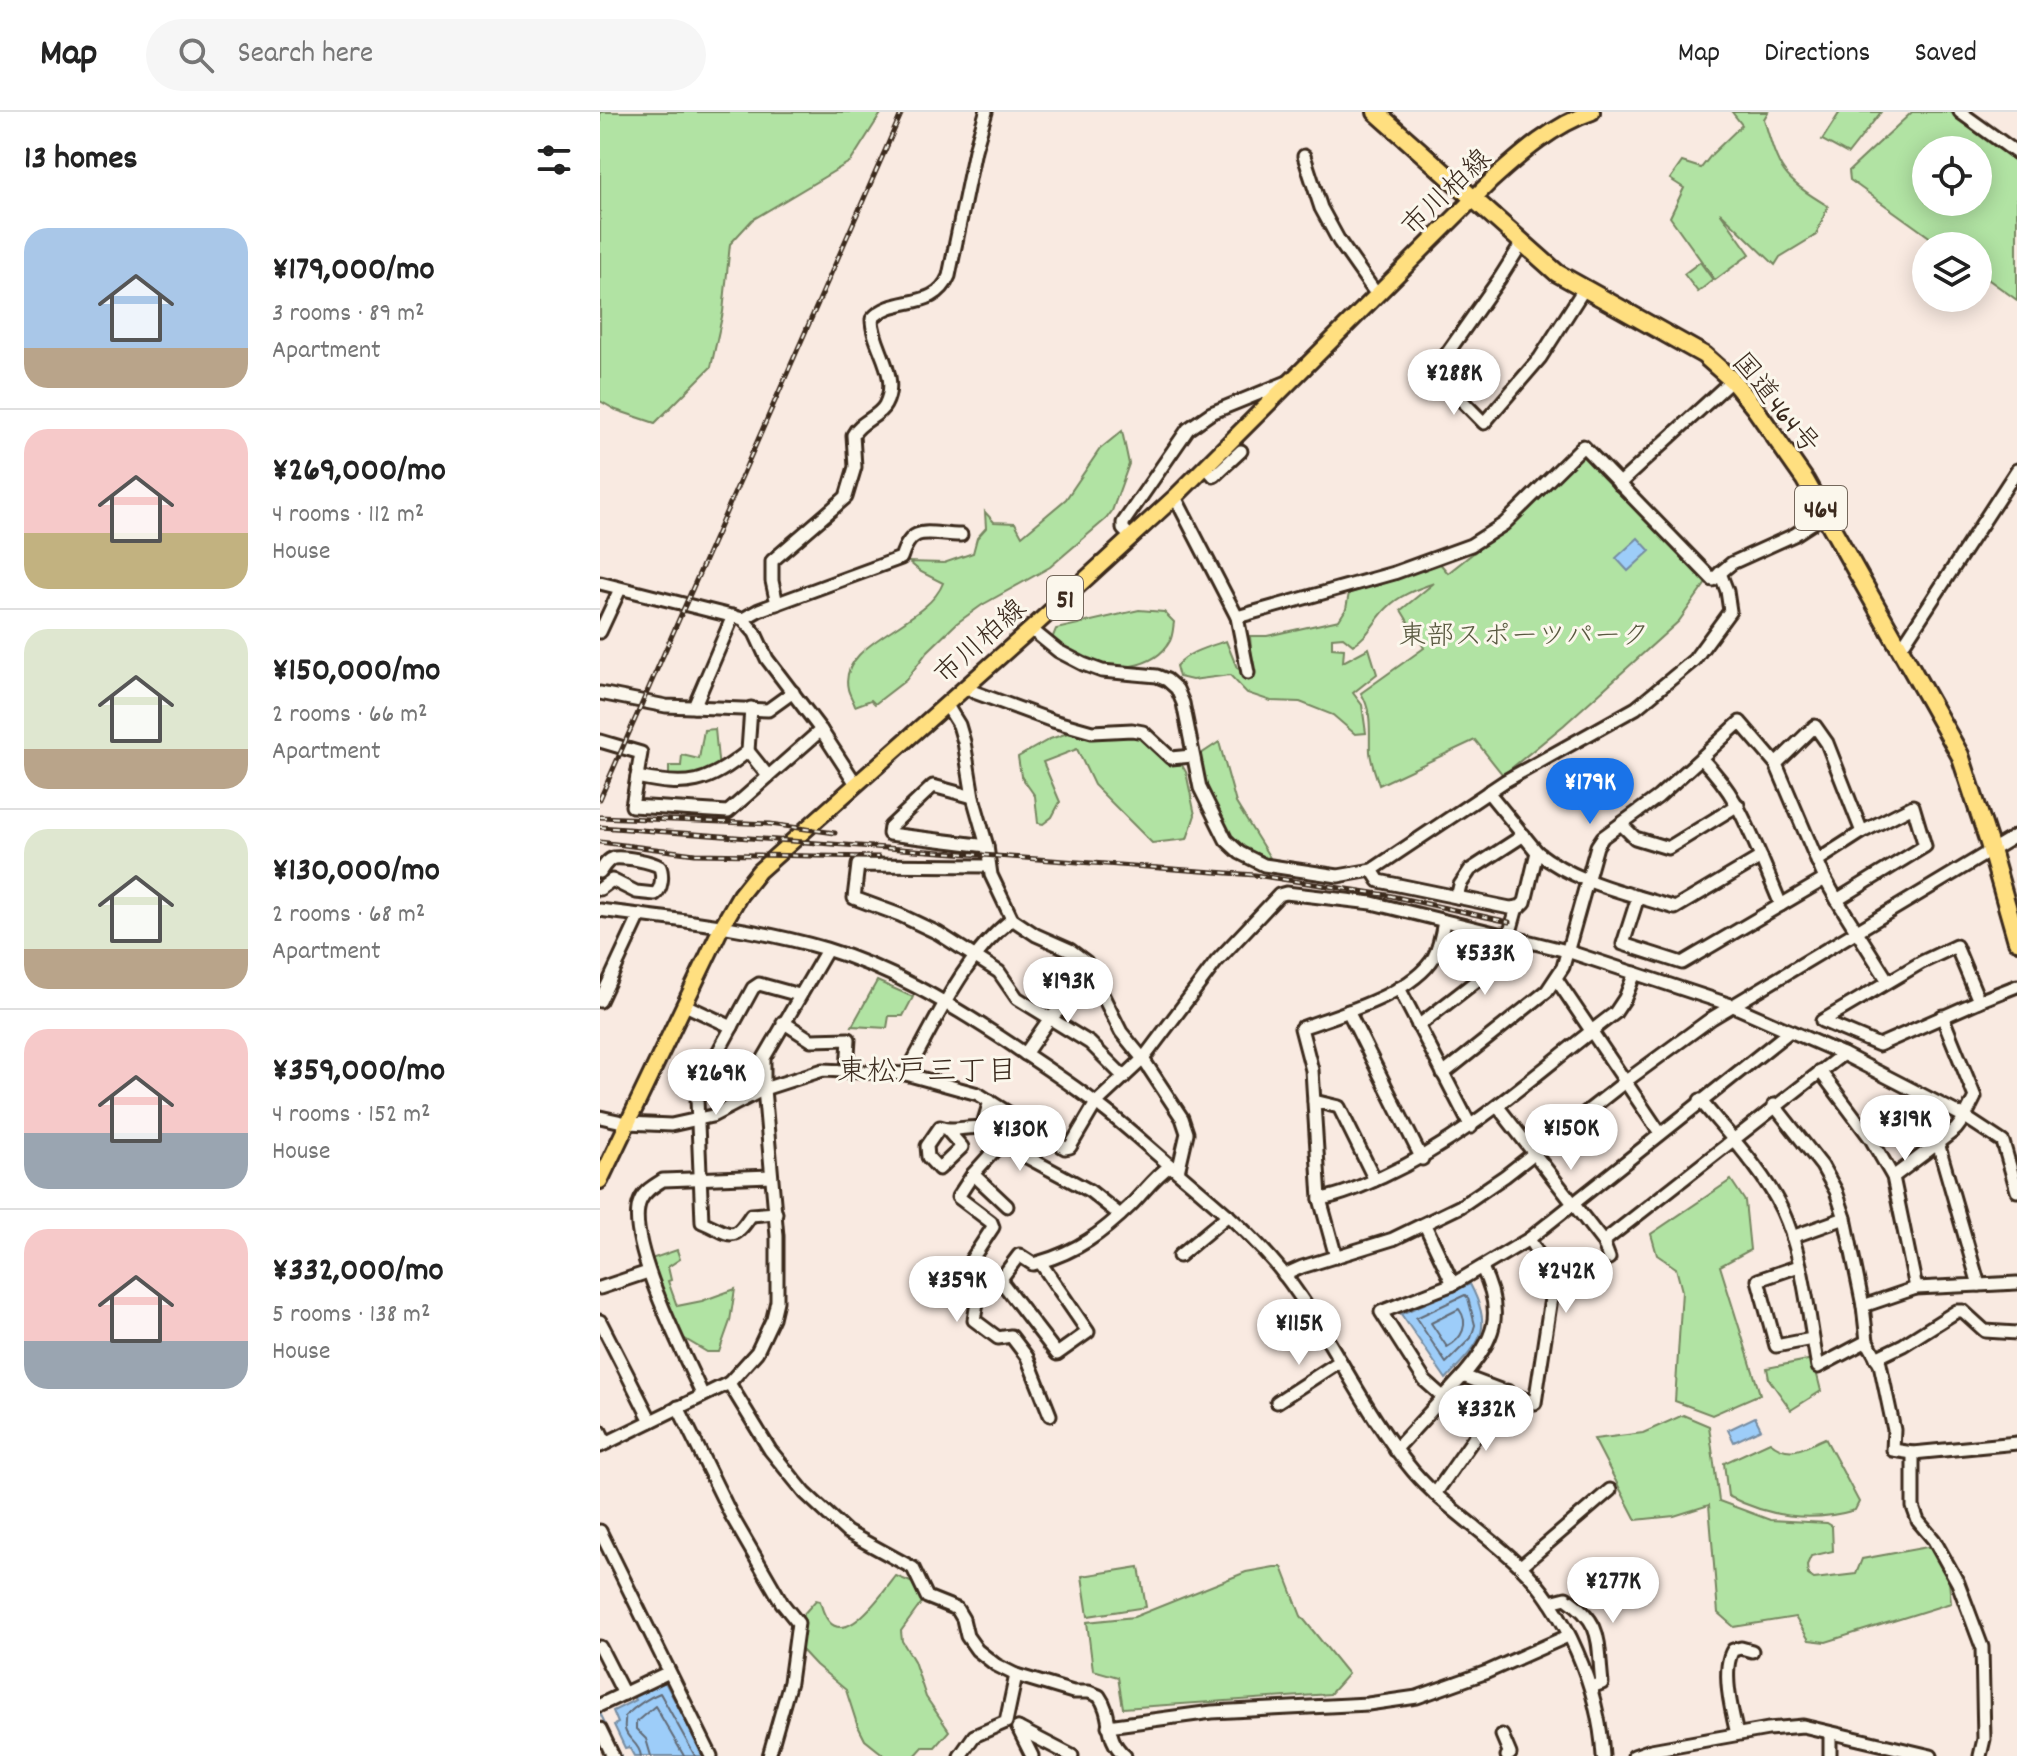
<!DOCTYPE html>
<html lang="en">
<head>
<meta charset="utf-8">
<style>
	:root { --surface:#fff; --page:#f6f6f6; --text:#222; --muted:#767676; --line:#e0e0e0; --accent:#1a73e8 }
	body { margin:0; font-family:Dekko,"Klee One",sans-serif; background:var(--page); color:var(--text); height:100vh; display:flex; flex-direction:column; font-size:30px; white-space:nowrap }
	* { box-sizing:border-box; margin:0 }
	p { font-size:26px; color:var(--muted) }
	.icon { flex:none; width:44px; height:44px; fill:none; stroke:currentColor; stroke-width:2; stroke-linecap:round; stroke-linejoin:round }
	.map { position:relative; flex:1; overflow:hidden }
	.panel { display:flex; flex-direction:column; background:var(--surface); width:600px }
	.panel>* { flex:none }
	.buttons { position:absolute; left:1312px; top:24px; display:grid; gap:16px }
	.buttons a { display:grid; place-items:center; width:80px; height:80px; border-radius:50%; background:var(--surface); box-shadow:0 4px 20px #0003; font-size:40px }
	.price { position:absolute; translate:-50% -68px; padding:0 18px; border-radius:28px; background:#fff; color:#222; font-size:26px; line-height:52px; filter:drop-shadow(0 2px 4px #0008) }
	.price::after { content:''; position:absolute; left:50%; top:48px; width:24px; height:18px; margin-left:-12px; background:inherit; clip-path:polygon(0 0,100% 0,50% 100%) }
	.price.selected { background:var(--accent); color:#fff }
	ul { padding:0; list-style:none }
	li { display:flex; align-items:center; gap:24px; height:200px; padding:0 24px }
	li+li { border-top:2px solid var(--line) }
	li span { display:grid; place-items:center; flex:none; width:224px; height:160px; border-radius:24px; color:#555 }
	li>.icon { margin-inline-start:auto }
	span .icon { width:96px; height:96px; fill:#fffc; stroke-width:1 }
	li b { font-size:34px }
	h2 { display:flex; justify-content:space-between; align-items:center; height:96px; padding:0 24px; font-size:34px }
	header { display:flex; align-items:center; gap:48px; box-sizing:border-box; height:112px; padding:0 40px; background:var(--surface); border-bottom:2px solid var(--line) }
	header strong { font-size:38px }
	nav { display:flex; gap:44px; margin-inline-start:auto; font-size:28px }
	.search { width:560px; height:72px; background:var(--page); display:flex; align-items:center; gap:20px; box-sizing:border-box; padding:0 28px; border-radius:44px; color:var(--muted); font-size:30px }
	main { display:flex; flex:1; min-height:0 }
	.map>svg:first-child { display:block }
	.green { fill:#b1e3a3; stroke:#768660; stroke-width:2; fill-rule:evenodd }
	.water { fill:#9dcdf9; stroke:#768ca1; stroke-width:2 }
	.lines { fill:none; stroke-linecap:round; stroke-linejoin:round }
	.shore { stroke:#626b76; stroke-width:2 }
	.stream { stroke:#768ca1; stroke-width:2 }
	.minor-casing { stroke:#3b2a1e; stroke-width:17 }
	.major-casing { stroke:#3b2a1e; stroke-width:20 }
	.highway-casing { stroke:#3b2a1e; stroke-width:22 }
	.minor { stroke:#fbf7ec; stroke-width:11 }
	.major { stroke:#ffdf80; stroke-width:14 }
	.highway { stroke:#ffdf80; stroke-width:16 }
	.rail-casing { stroke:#3b2a1e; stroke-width:5 }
	.rail { stroke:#fbf7ec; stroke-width:2; stroke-dasharray:6; stroke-linecap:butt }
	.labels { text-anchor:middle; stroke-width:6; stroke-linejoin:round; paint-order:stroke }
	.shield { fill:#fbf7ec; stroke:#75685c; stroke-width:2 }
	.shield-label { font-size:26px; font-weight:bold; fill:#3b2a1e }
	.street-label { font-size:28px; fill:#3b2a1e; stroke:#fbf7ec }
	.park-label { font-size:28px; fill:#58583f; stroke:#fbf7ec }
	.neighbourhood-label { font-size:30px; fill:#3b2a1e; stroke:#fbf7ec }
</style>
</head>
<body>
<header>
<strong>Map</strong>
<div class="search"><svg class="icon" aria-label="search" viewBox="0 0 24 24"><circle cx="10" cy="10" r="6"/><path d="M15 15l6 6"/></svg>Search here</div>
<nav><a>Map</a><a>Directions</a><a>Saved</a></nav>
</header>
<main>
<section class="panel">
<h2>13 homes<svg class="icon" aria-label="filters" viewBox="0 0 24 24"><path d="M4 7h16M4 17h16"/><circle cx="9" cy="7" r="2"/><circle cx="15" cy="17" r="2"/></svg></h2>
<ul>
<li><span style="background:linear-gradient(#a9c7e8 75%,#b9a48a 0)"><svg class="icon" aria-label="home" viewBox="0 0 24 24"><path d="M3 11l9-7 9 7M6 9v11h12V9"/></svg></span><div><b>¥179,000/mo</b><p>3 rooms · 89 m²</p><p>Apartment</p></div></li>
<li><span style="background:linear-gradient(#f6c9c9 65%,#c2b280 0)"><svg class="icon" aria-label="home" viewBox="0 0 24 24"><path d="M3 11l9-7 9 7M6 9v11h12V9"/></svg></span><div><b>¥269,000/mo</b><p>4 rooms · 112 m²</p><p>House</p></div></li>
<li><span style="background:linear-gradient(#dfe7d0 75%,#b9a48a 0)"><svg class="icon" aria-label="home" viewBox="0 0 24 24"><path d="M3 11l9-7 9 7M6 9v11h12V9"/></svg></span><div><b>¥150,000/mo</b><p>2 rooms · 66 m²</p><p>Apartment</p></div></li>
<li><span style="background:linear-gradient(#dfe7d0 75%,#b9a48a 0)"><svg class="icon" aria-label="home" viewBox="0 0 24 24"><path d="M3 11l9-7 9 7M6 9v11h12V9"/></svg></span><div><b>¥130,000/mo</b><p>2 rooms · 68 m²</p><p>Apartment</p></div></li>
<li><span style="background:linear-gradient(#f6c9c9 65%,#9aa5b1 0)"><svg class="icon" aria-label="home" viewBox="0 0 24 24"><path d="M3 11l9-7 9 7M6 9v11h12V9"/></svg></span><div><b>¥359,000/mo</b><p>4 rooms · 152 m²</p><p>House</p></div></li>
<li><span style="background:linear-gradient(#f6c9c9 70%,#9aa5b1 0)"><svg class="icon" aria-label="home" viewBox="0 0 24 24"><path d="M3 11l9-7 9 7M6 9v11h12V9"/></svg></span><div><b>¥332,000/mo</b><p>5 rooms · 138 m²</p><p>House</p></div></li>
</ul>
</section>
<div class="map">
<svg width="1417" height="1644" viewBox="0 0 1417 1644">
	<rect width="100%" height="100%" fill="#f9eae1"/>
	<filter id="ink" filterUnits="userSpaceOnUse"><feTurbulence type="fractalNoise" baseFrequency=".0125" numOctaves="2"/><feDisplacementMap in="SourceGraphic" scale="16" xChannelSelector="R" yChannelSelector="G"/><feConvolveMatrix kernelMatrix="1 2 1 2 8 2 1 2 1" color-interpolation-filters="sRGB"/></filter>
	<g filter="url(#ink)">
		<g class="green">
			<polygon points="0,0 282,0 251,49 152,108 130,132 123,200 111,255 55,311 16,298 0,289"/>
			<path d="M 1132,0 L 1168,0 L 1164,7 C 1179,58 1181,66 1228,94 L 1216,123 L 1180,145 L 1175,153 L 1120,100 L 1150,142 L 1115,168 L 1070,105 L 1084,76 L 1070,67 L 1082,50 L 1101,56 L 1113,41 L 1142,13 Z"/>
			<polygon points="1240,0 1281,0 1248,42 1222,28"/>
			<path d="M 1312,0 L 1350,0 L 1417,48 L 1417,188 L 1378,160 L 1378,134 L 1342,134 L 1250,68 L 1249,59 ZM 1326,38 L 1378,38 L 1378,90 L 1326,90 Z"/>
			<polygon points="1100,150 1113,168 1098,180 1084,162"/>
			<path d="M 522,319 L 529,352 L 512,399 L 506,407 L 450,455 L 382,493 L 357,511 L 327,540 L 306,568 L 275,592 L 271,588 L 255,594 C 253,588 249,582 248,577 C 237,530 327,513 343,471 L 321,460 L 309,450 L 344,451 L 373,441 L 377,426 L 386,416 L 385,400 L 394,410 L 415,411 L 422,424 L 466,387 L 500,337 Z"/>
			<path d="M 978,341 L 986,341 L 1106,467 L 1106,471 L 1079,509 L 964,613 L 903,663 L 875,628 L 779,673 C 776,663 771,651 770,640 C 769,619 773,601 761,581 L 824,536 L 801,498 L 834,471 C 818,477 801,482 788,495 C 775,507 769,524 753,533 L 743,525 L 732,526 L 732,536 L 744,537 L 743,550 L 769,536 L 777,562 L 753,581 L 762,593 L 766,621 L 755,622 L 733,603 L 700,590 L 671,589 L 647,581 L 630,563 L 592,568 L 579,565 L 576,554 C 589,539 608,535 626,529 L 637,556 L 653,563 L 650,524 L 667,524 L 739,508 L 746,497 L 749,481 L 788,470 L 838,449 L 848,461 L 905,416 Z"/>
			<path d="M 539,498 L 564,500 L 574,510 C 573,516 573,523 570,529 C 555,557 510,561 484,548 C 472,542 462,534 452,527 L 456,517 Z"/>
			<polygon points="115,617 119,658 96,666 69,668 69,654 81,654 82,643 99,647 104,618"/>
			<polygon points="474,619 530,625 541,622 580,650 586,660 595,703 587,727 552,731 494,673 477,637 443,650 460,690 452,705 443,712 438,711 435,684 421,664 418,645 450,627"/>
			<polygon points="619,630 636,691 672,749 635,731 615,701 598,644"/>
			<polygon points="277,869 313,885 303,904 289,904 287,916 252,914"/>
			<polygon points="1131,1068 1145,1089 1150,1138 1120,1154 1160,1282 1112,1303 1075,1289 1082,1179 1076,1156 1057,1143 1051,1122"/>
			<polygon points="77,1138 80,1147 68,1155 71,1168 68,1169 77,1194 102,1189 135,1177 130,1209 119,1240 107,1240 80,1224 48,1148"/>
			<polygon points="1213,1247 1221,1279 1191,1298 1169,1267 1167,1256"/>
			<polygon points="1083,1303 1109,1314 1119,1389 1170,1408 1227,1411 1232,1414 1233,1439 1211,1444 1207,1453 1208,1463 1214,1467 1256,1462 1262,1447 1338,1433 1347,1447 1351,1491 1226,1530 1209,1528 1195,1505 1134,1515 1118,1501 1109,1393 1074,1404 1036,1408 994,1327 1043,1321"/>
			<path d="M 1225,1326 L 1259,1390 L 1255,1398 C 1211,1411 1169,1405 1128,1384 L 1124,1351 L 1170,1330 C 1191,1347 1204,1335 1225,1326 Z"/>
			<polygon points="539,1455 546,1495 488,1504 482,1464"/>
			<polygon points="674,1455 682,1455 701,1504 748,1562 730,1582 523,1596 518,1565 493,1558 487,1510 534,1505 646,1460"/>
			<path d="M 296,1464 L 318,1473 L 325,1486 L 301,1519 L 302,1529 L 314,1549 L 326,1585 L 349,1619 L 335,1635 L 323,1635 L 315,1644 L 285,1644 L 265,1628 L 257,1612 L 246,1578 L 216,1553 L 202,1538 L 202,1504 L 216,1488 L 220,1489 C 235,1551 279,1486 296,1464 Z"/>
		</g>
		<g class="water">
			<polygon points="1038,426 1050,439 1028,459 1016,446"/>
			<path d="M 870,1172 C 896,1221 878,1231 846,1267 L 801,1202 Z"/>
			<polygon points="1155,1305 1161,1317 1134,1330 1128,1318"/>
			<polygon points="63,1570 66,1572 104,1644 34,1644 29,1635 25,1636 14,1613 18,1611 13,1599 35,1588 33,1584"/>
		</g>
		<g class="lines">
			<g class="shore">
				<polygon points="865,1183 868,1186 875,1213 871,1226 846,1251 816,1206"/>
				<path d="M 859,1197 C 870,1212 862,1227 847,1235 L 831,1211 Z"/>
				<path d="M 41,1644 C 39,1630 27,1628 25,1617 C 24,1612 26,1608 25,1604 C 35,1595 47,1586 60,1581 L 95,1644"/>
				<polyline points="51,1644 46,1627 36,1617 36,1610 55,1594 84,1644"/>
			</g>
			<polyline class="stream" points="0,1601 21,1644"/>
			<defs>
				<g id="minor">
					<polyline points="1360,0 1417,41"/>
					<polyline points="704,44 721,96 739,129 777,183"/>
					<polyline points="922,131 900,166 834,260 884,311 940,246 984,177"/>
					<polyline points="606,355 614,364 641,339"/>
					<polyline points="1019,372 1132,268"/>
					<polyline points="575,385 637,505 648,561"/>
					<polyline points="532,426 523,417 523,411 588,317 611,301 687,270"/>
					<polyline points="1120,461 1132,451 1194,423 1225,403"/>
					<polyline points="0,471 143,507 155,521 167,547 221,618 256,672"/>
					<path d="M 177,492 L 172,469 L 172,449 L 246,385 L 255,355 L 253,323 C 260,309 278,306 285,293 C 301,263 272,235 272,207 C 294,182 334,200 349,164 L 375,38 L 386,0"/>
					<path d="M 143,507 L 159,498 L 301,446 C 312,410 329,423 361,423"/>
					<polyline points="431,517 458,539 483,552 502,559 557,564 567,568 577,577 583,591 600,676 626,728 640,741 664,753 738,764 772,758 905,669 1036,596 1094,548 1130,499 1127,479 1120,461 1113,468 983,334 904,412 871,433 794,461 637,505"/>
					<polyline points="0,520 20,477"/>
					<polyline points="1299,534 1305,530 1417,358"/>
					<polyline points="367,574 374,580 453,609 492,620 532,618 543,620 571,646 592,644"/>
					<polyline points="0,581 66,594 168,598 193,580"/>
					<polyline points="346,592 359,613 364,630 373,685 387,734 391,763 412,807 436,823 470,838 486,850 521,920 543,947 582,1006 587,1021 578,1060"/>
					<polyline points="94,595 133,504"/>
					<polyline points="0,629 41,641 32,694 128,700 221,618"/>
					<polyline points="148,639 168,664"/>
					<path d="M 37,665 C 88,676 108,672 148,639 L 151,596"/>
					<polyline points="888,680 937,740"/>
					<polyline points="373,685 333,674 290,715 289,722 387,734"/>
					<polyline points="1021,712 1035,726 1068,736 1138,693"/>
					<polyline points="1161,745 1181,793"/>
					<polyline points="1217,749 1262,720"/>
					<polyline points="389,754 258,753 254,786 300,803 338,821 399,860 417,886 490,931 524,965"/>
					<path d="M 772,758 L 779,769 L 910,796 L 920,795 L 925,790 L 937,740 C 976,771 1028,781 1075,796 L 1161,745 C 1143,703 1133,679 1101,646 L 1140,610 L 1176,652 L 1215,614 L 1227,631 L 1262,720 L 1313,694 L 1325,734 L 1237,788 L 1225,767 L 1176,652"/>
					<path d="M 0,760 C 4,754 7,748 14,746 C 26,745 50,749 60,755 C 63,763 62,777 55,782 L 36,780 L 12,768 L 0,777"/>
					<polyline points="857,785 860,773 870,758 924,723"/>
					<polyline points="1038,785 1023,832 1082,851 1225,767"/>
					<polyline points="1237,788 1288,869"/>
					<path d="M 0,798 C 76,808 152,815 226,837 C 289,856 345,889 400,925 C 433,947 466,968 497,992 C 524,1012 547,1034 572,1055 C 610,1088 651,1120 683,1161 C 731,1223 762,1298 813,1359 C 843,1394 883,1419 917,1451 C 966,1496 999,1578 1003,1644"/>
					<polyline points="909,824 917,795"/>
					<polygon points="1356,834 1379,889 1279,933 1222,909 1322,850"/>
					<polyline points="957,868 1060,1021"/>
					<polyline points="799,876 871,1015"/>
					<polyline points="0,889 40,803"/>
					<polyline points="1379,889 1417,874"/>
					<polyline points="85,893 132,915"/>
					<polyline points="748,899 822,1047"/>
					<polyline points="1342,904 1375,985 1365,1005 1403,1030 1417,1079"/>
					<polyline points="183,910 211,928 249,927 247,959"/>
					<polyline points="818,914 889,859 896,849 903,822"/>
					<polyline points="425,942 450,906 495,868"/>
					<polyline points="1243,942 1365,1005 1356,1017 1338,1031 1379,1173 1316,1176 1263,1194"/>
					<polyline points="1220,959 1271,1027 1293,1065 1316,1176"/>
					<path d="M 306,962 C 337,908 362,846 412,807"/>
					<polyline points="843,962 947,879 963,855 997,734 1003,725 1058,685 1101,646"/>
					<path d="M 1100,988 C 1127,1021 1164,1059 1182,1098 C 1204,1145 1208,1204 1218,1255 L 1267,1229"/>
					<polyline points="390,989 382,1016 401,1031 490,1079 520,1103"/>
					<polyline points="714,989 739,995 775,1068"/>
					<polyline points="1174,993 1222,1054 1236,1079 1245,1106 1263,1194 1267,1229 1280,1252 1294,1318 1293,1338 1313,1341 1417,1331"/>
					<polyline points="898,995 1003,1130 1009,1146"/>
					<polyline points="0,1005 27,1011 71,1013 112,1004 164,977 223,958 306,962 378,982 465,1036 470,1035 496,991 543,947 616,850 679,783 686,781 772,791 967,839 1131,893 1190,919"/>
					<path d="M 348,1019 L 362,1035 L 339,1057 L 328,1045 L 327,1034 L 340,1015 C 353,1021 368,1013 382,1016"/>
					<polyline points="401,1031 373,1062 358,1085 391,1110 393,1115 370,1150 377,1191 374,1208 398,1226 411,1224 427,1245 450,1303"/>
					<polyline points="373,1062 407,1094"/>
					<polyline points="1293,1065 1338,1031"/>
					<path d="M 720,1087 C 743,1083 762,1074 784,1064 C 871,1024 939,958 1015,901 L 1025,886 L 1035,861"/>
					<path d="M 176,1101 L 151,1103 C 132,1132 131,1122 102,1110 L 97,987 L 111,953 L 153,876 L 159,872 L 199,883"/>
					<polyline points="825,1113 853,1172"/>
					<polyline points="1192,1125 1245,1106"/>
					<polyline points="579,1144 628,1103"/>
					<path d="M 736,1145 L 720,1087 L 712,958 L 701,916 C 740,902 812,882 834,845 C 840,834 842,821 844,809"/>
					<path d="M 440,1150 L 433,1152 L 419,1143 L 400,1168 L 457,1242 L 488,1220 L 440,1150 C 478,1139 502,1121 530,1094 C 544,1080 554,1065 570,1054"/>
					<polyline points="1199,1154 1158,1168 1176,1234 1212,1227"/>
					<polyline points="684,1163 702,1155 793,1127 861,1094 905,1064 1026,969 1112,906 1417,723"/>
					<polyline points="1379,1173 1417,1171"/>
					<polyline points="0,1176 48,1160"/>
					<polyline points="0,1209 51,1309"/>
					<polyline points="1276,1246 1303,1233 1357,1199 1363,1199 1385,1219 1417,1221"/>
					<path d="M 863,1264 C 895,1227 905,1202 882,1156"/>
					<polyline points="129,1271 157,1240 173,1206 177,1189 177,1124 164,977 164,946 227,838"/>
					<path d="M 102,1282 C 85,1244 24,1127 40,1089 C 44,1079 55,1073 63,1068 L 171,1064"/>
					<polyline points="843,1285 825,1269 781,1200 853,1172 929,1127 1190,919 1243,942 1003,1130"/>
					<polyline points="677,1290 740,1249"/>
					<polyline points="78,1295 131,1403 182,1491 198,1511 190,1570 169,1644"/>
					<polyline points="0,1319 6,1331"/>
					<path d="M 0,1334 L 129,1271 L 170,1338 L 205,1381 L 247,1420 L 313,1456 L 327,1485 L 357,1497 L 363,1507 L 367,1524 L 377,1538 L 396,1553 L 416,1563 L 473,1580 L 489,1580 L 499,1584 C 514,1605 503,1625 525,1644"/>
					<polyline points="795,1338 863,1264 935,1291 953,1173 950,1162 929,1127"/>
					<polyline points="1313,1341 1313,1395 1318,1409 1334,1428 1358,1471 1382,1535 1384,1627 1380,1644"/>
					<polyline points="835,1382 907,1279"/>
					<polyline points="0,1419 111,1644"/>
					<polyline points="921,1454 1010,1378"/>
					<path d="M 950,1490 L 966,1486 C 1004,1512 997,1529 1002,1571 L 991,1575"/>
					<polyline points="0,1535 24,1582"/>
					<polyline points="0,1593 69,1560"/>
					<polyline points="508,1614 612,1600 768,1592 817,1585 887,1560 968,1524"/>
					<polyline points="418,1616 472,1644"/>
					<polyline points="418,1616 432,1644"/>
					<polyline points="0,1617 13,1644"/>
					<path d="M 1137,1622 C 1132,1601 1121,1557 1133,1538 L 1141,1536 L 1152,1539"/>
					<polyline points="902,1623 910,1642 907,1644"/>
					<polyline points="360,1644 374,1624 406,1610 416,1563"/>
					<polyline points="1034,1644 1051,1638 1112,1627 1168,1617 1203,1614 1331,1644"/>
					<polyline points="1230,1644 1230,1621"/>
				</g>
				<path id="major" d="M 0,1069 L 122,814 L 140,783 L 159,759 L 431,517 L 575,385 L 891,69 C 921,42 953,13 992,0"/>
				<polyline id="highway" points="776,0 957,161 1104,243 1132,268 1154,295 1205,368 1360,643 1389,731 1417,829"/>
			</defs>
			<use href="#minor" class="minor-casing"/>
			<use href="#major" class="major-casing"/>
			<use href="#highway" class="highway-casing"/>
			<use href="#minor" class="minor"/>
			<use href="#major" class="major"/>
			<use href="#highway" class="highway"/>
			<defs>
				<g id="rail">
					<polyline points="0,687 302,0"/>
					<polyline points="0,705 170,712 235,721"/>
					<polyline points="0,715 655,763 787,783 909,810"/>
					<polyline points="0,730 95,742 279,745"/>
				</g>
			</defs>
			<use href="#rail" class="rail-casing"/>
			<use href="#rail" class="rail"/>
		</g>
	</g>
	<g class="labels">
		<g class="shield">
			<rect x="1195" y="374" width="52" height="44" rx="6"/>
			<rect x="447" y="464" width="36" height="44" rx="6"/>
		</g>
		<g class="shield-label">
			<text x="1221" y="405">464</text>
			<text x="465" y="495">51</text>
		</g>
		<g class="street-label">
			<text transform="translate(845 79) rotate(-44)" y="10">市川柏線</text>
			<text transform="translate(1177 290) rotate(51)" y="10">国道464号</text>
			<text transform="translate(379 528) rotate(-42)" y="10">市川柏線</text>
		</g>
		<g class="park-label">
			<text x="924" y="532">東部スポーツパーク</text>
		</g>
		<g class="neighbourhood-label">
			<text x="327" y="968">東松戸三丁目</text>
		</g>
	</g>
</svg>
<div class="buttons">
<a><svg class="icon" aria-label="locate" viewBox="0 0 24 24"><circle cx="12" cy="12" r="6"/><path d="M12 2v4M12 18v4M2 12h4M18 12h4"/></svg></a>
<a><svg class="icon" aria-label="layers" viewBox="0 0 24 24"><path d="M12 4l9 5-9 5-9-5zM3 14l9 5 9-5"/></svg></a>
</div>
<b class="price" style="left:854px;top:305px">¥288K</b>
<b class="price selected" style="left:990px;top:714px">¥179K</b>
<b class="price" style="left:885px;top:885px">¥533K</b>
<b class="price" style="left:468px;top:913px">¥193K</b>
<b class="price" style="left:116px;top:1005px">¥269K</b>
<b class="price" style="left:1305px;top:1051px">¥319K</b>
<b class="price" style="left:971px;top:1060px">¥150K</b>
<b class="price" style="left:420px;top:1061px">¥130K</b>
<b class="price" style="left:966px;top:1203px">¥242K</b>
<b class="price" style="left:357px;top:1212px">¥359K</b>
<b class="price" style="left:699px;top:1255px">¥115K</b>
<b class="price" style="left:886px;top:1341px">¥332K</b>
<b class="price" style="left:1013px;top:1513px">¥277K</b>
</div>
</main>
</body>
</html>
